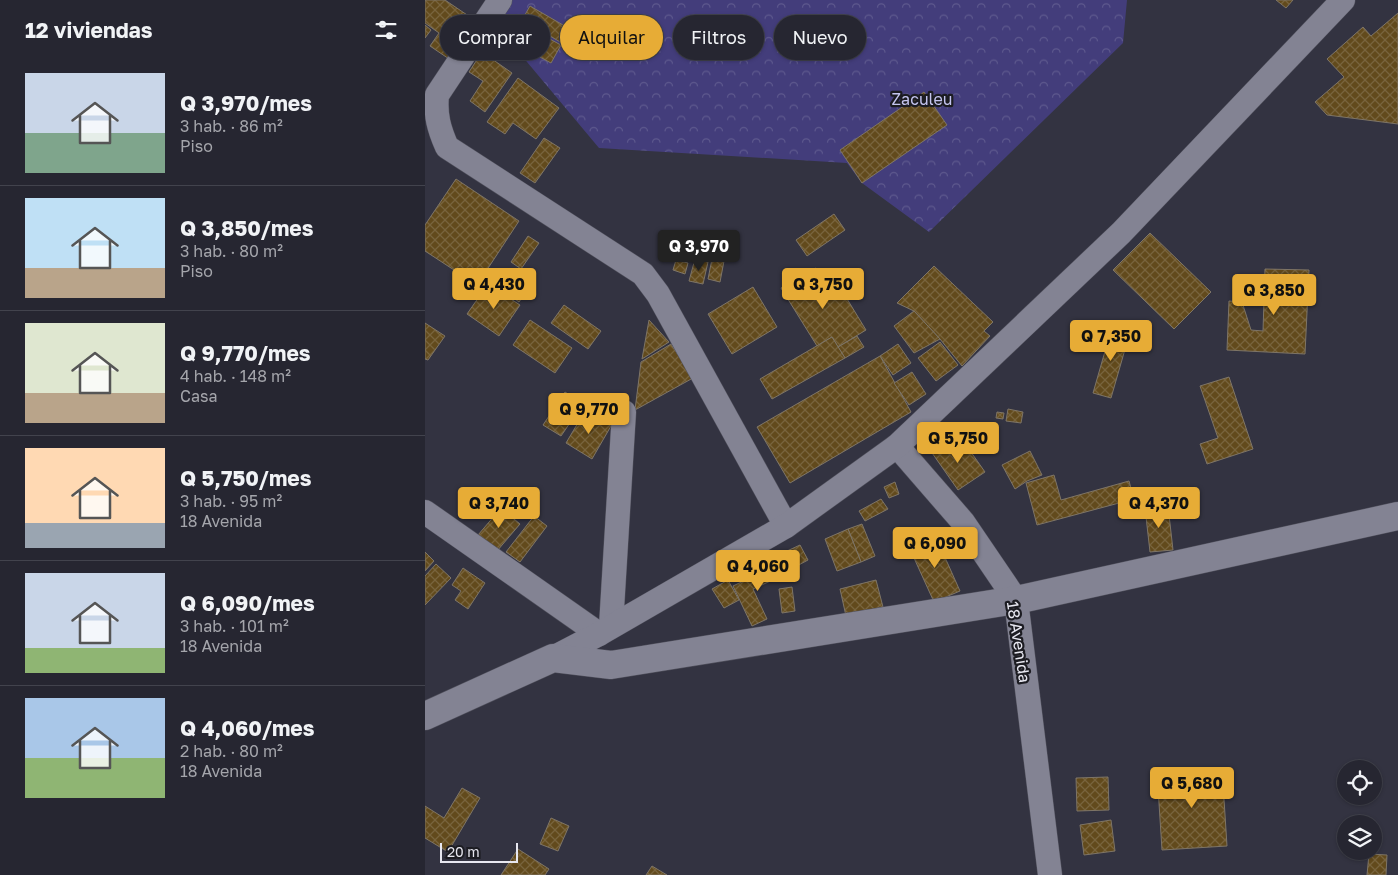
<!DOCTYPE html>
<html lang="es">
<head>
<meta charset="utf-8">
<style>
	:root { --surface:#262631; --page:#32323d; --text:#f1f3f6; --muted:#a4a5ab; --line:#42434d; --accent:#e7ac36 }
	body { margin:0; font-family:"Golos Text",sans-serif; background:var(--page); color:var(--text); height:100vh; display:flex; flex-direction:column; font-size:19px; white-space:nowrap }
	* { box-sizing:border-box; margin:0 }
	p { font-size:16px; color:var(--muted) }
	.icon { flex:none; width:28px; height:28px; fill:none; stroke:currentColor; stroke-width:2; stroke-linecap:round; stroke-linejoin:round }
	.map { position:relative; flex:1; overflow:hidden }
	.details { display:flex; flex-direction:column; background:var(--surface); width:425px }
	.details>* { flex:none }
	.guide { position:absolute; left:15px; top:15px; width:475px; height:45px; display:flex; gap:10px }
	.controls { position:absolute; left:912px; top:760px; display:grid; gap:10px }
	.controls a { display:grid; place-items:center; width:45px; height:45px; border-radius:50%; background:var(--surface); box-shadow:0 1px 4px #0004,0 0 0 1px var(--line); font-size:25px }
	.scale { position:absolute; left:15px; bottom:12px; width:78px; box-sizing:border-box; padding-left:5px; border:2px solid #e7e7f0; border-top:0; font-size:14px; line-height:18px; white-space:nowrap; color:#e7e7f0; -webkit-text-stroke:4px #1c1c22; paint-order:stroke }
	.price { position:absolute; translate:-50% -42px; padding:0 11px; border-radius:5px; background:var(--accent); color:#111; font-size:16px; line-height:32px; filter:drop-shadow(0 1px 2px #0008) }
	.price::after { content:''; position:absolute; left:50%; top:30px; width:15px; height:11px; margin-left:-8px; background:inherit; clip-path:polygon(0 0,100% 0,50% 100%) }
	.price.on { background:#222; color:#fff }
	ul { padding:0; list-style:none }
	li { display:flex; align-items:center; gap:15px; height:125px; padding:0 25px }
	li+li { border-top:1px solid var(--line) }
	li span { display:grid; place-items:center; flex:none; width:140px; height:100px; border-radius:0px; color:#555 }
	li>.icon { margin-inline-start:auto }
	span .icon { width:60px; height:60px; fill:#fffc; stroke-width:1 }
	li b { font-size:21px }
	h2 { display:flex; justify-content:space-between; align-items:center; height:60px; padding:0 25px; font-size:21px }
	.tag { padding:0 18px; border-radius:22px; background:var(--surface); box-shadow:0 1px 4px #0004,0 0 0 1px var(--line); font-size:18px; line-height:45px }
	.tag.on { background:var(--accent); color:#111 }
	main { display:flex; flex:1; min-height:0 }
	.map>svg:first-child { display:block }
	.park { fill:url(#park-crowns) }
	.building { fill:url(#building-cross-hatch); stroke:#7e7567 }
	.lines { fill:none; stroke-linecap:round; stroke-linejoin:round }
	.minor-casing { stroke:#50505c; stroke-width:25 }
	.tertiary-casing { stroke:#50505c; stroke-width:29 }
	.minor { stroke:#838393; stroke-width:24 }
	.tertiary { stroke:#838393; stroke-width:28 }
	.labels { text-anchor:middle; stroke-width:4.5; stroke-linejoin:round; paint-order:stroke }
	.park-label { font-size:16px; fill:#c4c4ef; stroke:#1c1c22 }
	.street-label { font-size:16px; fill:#e7e7f0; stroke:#1c1c22 }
</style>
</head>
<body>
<main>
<section class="details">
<h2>12 viviendas<svg class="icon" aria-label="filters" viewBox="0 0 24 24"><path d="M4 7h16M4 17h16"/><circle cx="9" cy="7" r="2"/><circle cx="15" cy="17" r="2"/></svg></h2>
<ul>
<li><span style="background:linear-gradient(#c9d6e8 60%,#7fa58c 0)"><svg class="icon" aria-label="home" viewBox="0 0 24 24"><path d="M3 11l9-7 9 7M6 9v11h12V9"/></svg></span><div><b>Q 3,970/mes</b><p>3 hab. · 86 m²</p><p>Piso</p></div></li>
<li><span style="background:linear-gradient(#bfe0f5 70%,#b9a48a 0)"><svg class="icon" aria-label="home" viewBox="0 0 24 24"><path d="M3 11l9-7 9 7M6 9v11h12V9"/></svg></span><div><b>Q 3,850/mes</b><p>3 hab. · 80 m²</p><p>Piso</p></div></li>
<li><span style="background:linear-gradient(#dfe7d0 70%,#b9a48a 0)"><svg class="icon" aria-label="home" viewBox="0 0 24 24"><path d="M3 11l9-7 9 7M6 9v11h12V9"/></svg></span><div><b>Q 9,770/mes</b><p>4 hab. · 148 m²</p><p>Casa</p></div></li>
<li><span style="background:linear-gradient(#ffd9b3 75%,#9aa5b1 0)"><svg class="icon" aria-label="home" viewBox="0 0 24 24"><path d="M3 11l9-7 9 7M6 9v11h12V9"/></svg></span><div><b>Q 5,750/mes</b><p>3 hab. · 95 m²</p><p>18 Avenida</p></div></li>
<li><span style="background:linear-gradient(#c9d6e8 75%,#8fb573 0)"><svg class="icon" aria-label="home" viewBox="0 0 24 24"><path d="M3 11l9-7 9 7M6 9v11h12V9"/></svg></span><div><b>Q 6,090/mes</b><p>3 hab. · 101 m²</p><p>18 Avenida</p></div></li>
<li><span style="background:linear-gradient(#a9c7e8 60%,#8fb573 0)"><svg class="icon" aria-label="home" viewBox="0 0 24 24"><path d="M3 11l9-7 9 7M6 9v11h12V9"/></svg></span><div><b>Q 4,060/mes</b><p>2 hab. · 80 m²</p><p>18 Avenida</p></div></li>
</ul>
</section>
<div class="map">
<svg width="973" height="875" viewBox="0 0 973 875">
	<defs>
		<pattern id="park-crowns" width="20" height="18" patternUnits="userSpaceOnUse" patternTransform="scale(1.25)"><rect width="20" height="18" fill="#433d7b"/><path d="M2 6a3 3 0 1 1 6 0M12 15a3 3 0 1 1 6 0" fill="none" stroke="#5e598e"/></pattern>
		<pattern id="building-cross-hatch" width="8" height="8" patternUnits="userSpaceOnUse" patternTransform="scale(1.25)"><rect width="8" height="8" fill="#624a1c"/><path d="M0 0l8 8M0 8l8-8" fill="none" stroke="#78643d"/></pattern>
	</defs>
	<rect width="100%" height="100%" fill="#333341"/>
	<polygon class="park" points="65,0 702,0 698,43 504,232 437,183 422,163 174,148 77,32"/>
	<g class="building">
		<polygon points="0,0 20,0 54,23 27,61 5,46 14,33 0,23"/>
		<polygon points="851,0 868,0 861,8"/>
		<polygon points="105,6 145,29 137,43 97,20"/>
		<polygon points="973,13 973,124 902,115 890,102 919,77 902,59 938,27 946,36"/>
		<polygon points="0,25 6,30 0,38"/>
		<polygon points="106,29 136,45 126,63 96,47"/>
		<polygon points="57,52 87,73 60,112 45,101 58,81 44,72"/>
		<polygon points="93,78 134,108 111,139 88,123 80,134 62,122"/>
		<polygon points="499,92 522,125 437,183 415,150"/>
		<polygon points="119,138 135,148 110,183 95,173"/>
		<polygon points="31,179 94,221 52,285 0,251 0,225"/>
		<polygon points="409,214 420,230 382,256 371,240"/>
		<polygon points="725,233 786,292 749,329 688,270"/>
		<polygon points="103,236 114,243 96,269 86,262"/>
		<polygon points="270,259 283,262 278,284 264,281"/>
		<polygon points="287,259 299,261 295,282 283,279"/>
		<polygon points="251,260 263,263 260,274 248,270"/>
		<polygon points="509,266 568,322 559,331 565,336 537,366 515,339 489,311 472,303"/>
		<polygon points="391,268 401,284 393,288 399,299 416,289 441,330 413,347 407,337 392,346 356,288"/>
		<polygon points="79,269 104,288 94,302 69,283"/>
		<polygon points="840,269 884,270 880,354 802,350 804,301 817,302 826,330 838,331"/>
		<polygon points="63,284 95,305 74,336 42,314"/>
		<polygon points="328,287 352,327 307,354 283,314"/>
		<polygon points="139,305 176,331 163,349 126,323"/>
		<polygon points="489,311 515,339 489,353 469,326"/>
		<polygon points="105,320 147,348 130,373 88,345"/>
		<polygon points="224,320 244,342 217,359"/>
		<polygon points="0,323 20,336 3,360 0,359"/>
		<polygon points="687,327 705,332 686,398 668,393"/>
		<polygon points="432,336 439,347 420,358 413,347"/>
		<polygon points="407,337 420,358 347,399 335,379"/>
		<polygon points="515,342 533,365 511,381 493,358"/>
		<polygon points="246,344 268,378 210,410 216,362"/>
		<polygon points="473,344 486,363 468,375 455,356"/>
		<polygon points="455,356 486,412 365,483 332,427"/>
		<polygon points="487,372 501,394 484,405 469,383"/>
		<polygon points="804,377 828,449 782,464 775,444 793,438 775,386"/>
		<polygon points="140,392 158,404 136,436 118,425"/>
		<polygon points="583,409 598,412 596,423 581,421"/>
		<polygon points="160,411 186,426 167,459 141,443"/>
		<polygon points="572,412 579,413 578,419 571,418"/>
		<polygon points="522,439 531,451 541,445 560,472 533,490 505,450"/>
		<polygon points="605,451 617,475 602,481 590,489 577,465"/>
		<polygon points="629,475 636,500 704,481 709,499 612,525 601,483"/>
		<polygon points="470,482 474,494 464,498 459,487"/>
		<polygon points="456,499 463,509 440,521 434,511"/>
		<polygon points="743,506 748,550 725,552 720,508"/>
		<polygon points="76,508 95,524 72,551 53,535"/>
		<polygon points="109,516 122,526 95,562 81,552"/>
		<polygon points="437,524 450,556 436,562 423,529"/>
		<polygon points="423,529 436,562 412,571 400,539"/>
		<polygon points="510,535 535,591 509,602 484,547"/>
		<polygon points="375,545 383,560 370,567 362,551"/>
		<polygon points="0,552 9,561 0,571"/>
		<polygon points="360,561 365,572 328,589 342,619 327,626 308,586"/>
		<polygon points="11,564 26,578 0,605 0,576"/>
		<polygon points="38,568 60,583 43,609 30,600 36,591 27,585"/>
		<polygon points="303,580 314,600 299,608 287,589"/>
		<polygon points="451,580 458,607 421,616 415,589"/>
		<polygon points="367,587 370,611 357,613 354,589"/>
		<polygon points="797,768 802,846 737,850 732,772"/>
		<polygon points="683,777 684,810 652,811 651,778"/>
		<polygon points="37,788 55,798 23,852 0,838 0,806 19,818"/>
		<polygon points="126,818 144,826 133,851 115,844"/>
		<polygon points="686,820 690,851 659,855 655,825"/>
		<polygon points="93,849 124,869 120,875 76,875"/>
		<polygon points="944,854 962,855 961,875 942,875"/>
		<polygon points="227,866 242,875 221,875"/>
	</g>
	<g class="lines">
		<defs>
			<g id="minor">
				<path d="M 75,0 L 12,95 C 10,115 14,129 22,147 L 218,274 L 233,294 L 361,526"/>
				<polyline points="472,446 538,522 591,600 625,875"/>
				<polyline points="0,512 174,634"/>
				<polyline points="186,626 199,412"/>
				<polyline points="128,658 174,634 361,526 472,446 696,233 918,0"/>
			</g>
			<polyline id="tertiary" points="0,716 128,658 186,665 591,600 973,516"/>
		</defs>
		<use href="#minor" class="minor-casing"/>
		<use href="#tertiary" class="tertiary-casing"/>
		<use href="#minor" class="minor"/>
		<use href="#tertiary" class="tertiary"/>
	</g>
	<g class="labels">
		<g class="park-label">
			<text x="497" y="105">Zaculeu</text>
		</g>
		<g class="street-label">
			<text transform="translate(594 642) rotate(81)" y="6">18 Avenida</text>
		</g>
	</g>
</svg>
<div class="controls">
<a><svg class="icon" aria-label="locate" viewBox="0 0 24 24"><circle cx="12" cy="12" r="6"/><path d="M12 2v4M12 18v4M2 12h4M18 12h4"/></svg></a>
<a><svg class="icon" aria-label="layers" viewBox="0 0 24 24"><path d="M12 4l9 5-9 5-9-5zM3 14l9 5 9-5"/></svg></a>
</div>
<div class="scale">20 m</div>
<b class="price on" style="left:274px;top:272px">Q 3,970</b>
<b class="price" style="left:69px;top:310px">Q 4,430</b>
<b class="price" style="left:398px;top:310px">Q 3,750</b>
<b class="price" style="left:849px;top:316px">Q 3,850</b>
<b class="price" style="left:686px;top:362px">Q 7,350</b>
<b class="price" style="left:164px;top:435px">Q 9,770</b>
<b class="price" style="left:533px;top:464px">Q 5,750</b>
<b class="price" style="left:74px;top:529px">Q 3,740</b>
<b class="price" style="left:734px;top:529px">Q 4,370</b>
<b class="price" style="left:510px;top:569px">Q 6,090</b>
<b class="price" style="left:333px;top:592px">Q 4,060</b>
<b class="price" style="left:767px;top:809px">Q 5,680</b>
<div class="guide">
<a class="tag">Comprar</a>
<a class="tag on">Alquilar</a>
<a class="tag">Filtros</a>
<a class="tag">Nuevo</a>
</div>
</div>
</main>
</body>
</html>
